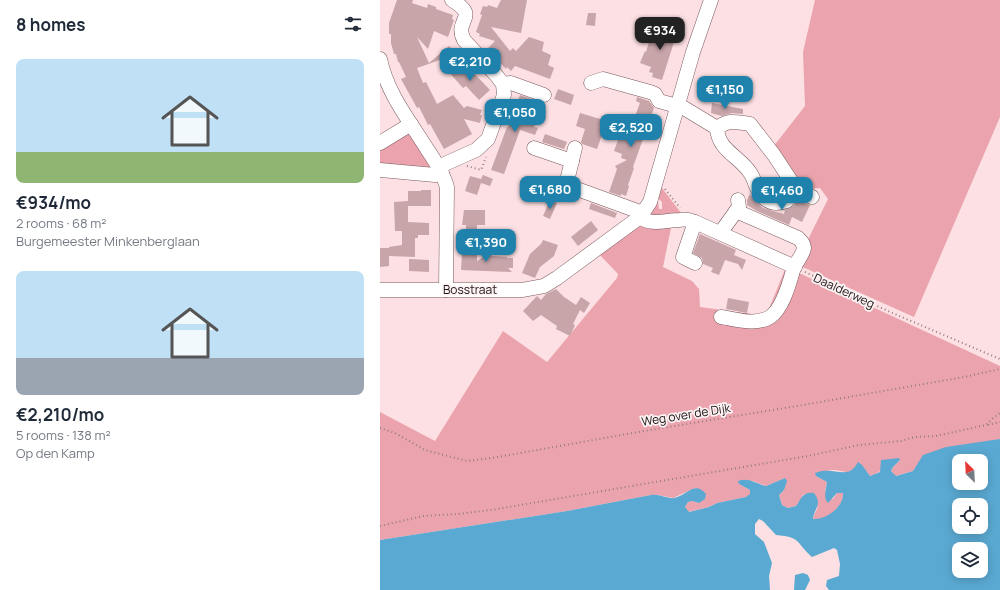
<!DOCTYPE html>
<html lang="en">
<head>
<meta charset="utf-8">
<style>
	:root { --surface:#fff; --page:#f6f6f7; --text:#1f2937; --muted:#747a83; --accent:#1f82ad }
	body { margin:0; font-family:Manrope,sans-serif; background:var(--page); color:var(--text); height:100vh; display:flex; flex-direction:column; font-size:15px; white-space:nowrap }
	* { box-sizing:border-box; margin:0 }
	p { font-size:13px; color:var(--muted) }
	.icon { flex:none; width:22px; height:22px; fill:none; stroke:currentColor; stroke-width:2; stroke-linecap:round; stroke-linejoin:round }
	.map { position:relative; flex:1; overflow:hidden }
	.drawer { display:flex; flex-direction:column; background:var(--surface); width:380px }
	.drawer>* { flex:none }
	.needle { width:26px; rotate:336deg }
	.controls { position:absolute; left:572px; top:454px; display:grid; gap:8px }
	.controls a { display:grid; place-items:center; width:36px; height:36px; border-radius:8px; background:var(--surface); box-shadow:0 2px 10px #0003; font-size:20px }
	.price { position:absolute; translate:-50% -34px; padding:0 9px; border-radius:8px; background:var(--accent); color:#fff; font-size:13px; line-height:26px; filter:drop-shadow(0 1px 2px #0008) }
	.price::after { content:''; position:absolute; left:50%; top:24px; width:12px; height:9px; margin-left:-6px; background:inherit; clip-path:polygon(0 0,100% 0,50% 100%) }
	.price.current { background:#222; color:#fff }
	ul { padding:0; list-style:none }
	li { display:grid; align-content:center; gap:8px; height:212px; padding:0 16px }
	li span { display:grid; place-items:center; height:124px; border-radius:8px; color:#555 }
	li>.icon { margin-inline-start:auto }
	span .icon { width:72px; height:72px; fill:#fffc; stroke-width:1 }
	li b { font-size:17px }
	h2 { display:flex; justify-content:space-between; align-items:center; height:48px; padding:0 16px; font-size:17px }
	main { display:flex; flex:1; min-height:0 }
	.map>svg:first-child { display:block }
	.green { fill:#eba4ad }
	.water { fill:#5aa9d2; fill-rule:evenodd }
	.building { fill:#c7a5a9 }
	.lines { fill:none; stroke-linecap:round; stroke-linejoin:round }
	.minor-casing { stroke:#78595d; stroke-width:15 }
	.path { stroke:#927d7f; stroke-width:2; stroke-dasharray:1 3; stroke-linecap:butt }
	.minor { stroke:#fff; stroke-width:14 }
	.labels { text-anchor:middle; stroke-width:3.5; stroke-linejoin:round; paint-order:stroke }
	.street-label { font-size:12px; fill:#1f1314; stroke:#fbf3f4 }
</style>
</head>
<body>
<main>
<section class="drawer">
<h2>8 homes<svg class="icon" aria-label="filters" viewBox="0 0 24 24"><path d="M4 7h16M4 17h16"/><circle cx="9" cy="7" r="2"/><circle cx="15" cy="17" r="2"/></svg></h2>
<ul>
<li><span style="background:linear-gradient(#bfe0f5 75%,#8fb573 0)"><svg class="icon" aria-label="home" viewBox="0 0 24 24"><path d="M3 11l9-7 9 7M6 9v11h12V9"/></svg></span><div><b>€934/mo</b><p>2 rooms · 68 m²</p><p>Burgemeester Minkenberglaan</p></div></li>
<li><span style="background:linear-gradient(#bfe0f5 70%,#9aa5b1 0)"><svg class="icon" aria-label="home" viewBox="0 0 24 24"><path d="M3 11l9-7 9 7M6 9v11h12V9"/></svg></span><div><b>€2,210/mo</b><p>5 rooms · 138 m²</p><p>Op den Kamp</p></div></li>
</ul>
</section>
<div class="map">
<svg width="620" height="590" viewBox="0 0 620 590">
	<rect width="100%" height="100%" fill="#fde0e3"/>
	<g class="green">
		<polygon points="435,0 620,0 620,117 534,317 416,264 448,199 440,188 427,189 393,147 425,106 423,52"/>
		<polygon points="23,133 30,133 54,169 0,168 0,147"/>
		<polygon points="279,184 304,217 271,217 270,214 275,199 278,201 279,209 282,209 282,202 276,196"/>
		<path d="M 292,223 L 283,267 L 312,281 L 319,289 L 320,307 L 386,316 L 406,267 L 620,366 L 620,439 L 540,461 L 533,471 L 515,476 L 511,471 L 513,467 L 520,460 L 495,474 L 490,476 L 487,472 L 476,467 C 469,475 464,471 455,470 C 449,470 442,472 436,473 L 436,476 L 447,482 L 445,491 L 453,499 L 457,493 L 463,493 C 464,507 447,520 433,520 L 434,515 L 438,507 L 424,494 L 416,506 L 408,508 L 402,505 L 399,495 L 404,490 L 405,478 L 386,486 L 373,481 L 361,480 L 359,484 L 370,490 L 370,495 L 366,497 L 337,503 L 329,507 L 308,512 L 305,507 L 308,502 L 312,501 L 319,503 L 315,488 L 293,498 L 278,495 L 271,495 L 187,511 L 0,540 L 0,412 L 55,441 L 123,331 L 167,362 L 237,278 L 238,274 L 219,254 L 255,228 L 264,225 Z"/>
	</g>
	<g class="water">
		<path d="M 620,439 L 620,590 L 449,590 L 446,586 L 447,580 L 459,576 L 460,564 L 457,550 L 454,548 L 432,557 C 415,542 422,537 396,535 L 383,521 L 379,519 L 375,524 L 375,534 L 384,542 L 392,563 L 389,576 L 390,590 L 0,590 L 0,540 L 187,511 L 271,495 C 280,494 288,499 294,498 C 307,496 314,480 326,494 L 325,499 L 319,503 L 312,501 L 308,502 L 305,507 L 309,512 L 329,507 L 337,503 L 366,497 L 370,494 L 370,490 L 359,484 L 358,481 C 368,477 377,484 386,486 L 405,478 L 407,481 L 404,490 L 399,495 L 402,505 L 408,508 L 416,506 C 421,499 423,491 434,493 C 443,505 434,508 433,519 C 446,520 464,507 463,493 L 457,493 L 448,503 C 443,498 446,489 447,482 L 436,476 L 435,473 C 454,465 468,482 478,462 L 482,465 L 490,476 L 500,472 L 501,460 L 519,458 L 520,460 L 513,467 L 511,471 L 516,476 L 533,471 L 543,455 L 566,447 ZM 579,461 L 601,461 L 601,483 L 579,483 ZM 579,505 L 601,505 L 601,527 L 579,527 ZM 579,549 L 601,549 L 601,571 L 579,571 Z"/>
		<polygon points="423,573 428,575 430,580 425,590 414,590 415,575"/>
	</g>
	<g class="building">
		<polygon points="17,0 33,0 32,3 47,8 48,4 56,7 56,9 73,15 72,19 74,20 68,37 54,31 48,49 37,37 49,63 69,46 77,54 37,68 43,83 46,82 57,104 73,95 84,108 87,106 102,110 100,115 102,115 100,123 84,119 92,134 64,149 50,124 48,125 39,107 37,108 21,79 26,77 19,62 18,62 16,54 14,54 11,43 11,34 9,34 9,23"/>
		<polygon points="121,0 147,0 141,33 111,27 130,51 133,48 136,51 149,37 164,42 162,51 171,55 168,65 174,68 170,79 135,66 131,71 127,67 126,69 107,49 115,41 99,36 100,34 96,32 102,15 100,14 103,6 107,7 108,5 117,8"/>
		<polygon points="208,13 216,13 215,26 206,25"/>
		<polygon points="285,22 299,26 282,80 272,77 273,73 269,72 271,67 260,63 265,51 266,52 271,35 280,38"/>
		<polygon points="79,65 85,73 90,69 110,90 99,100 86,86 83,88 68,71"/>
		<polygon points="178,89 194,95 191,105 174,99"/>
		<polygon points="140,95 151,99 149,106 151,106 148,112 158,116 154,127 158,128 155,135 140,130 124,174 111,170 127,127 128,127"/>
		<polygon points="257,97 269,101 274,108 253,167 254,168 248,185 249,186 246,196 241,194 241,196 229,192 237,169 235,166 247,160 241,158 242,154 234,151 241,132 248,135 260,103 256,101"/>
		<polygon points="332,103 363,109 363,114 352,113 342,116 331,113"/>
		<polygon points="200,113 227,121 217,149 202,144 201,142 205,129 196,126"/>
		<polygon points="165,134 187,142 184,149 162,142"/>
		<polygon points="103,175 113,179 110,186 101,183 97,195 85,191 90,176 101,179"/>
		<polygon points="41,190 51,190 51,206 28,206 28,222 49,223 49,235 38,235 38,238 35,238 35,257 9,256 9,266 0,267 0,248 9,248 9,247 22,245 22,231 15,231 14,202 28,201 28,191 41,191"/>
		<polygon points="370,194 376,202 383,208 404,214 405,210 414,206 417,200 430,205 422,222 412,217 409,225 377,211 367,205 367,200"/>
		<polygon points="170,200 177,203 170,219 163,216"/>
		<polygon points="211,203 237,213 235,218 209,209"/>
		<polygon points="84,210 105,210 105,225 97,225 97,229 86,229 86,225 82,225"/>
		<polygon points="211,221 218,230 198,246 191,237"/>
		<polygon points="320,234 356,250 354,255 366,260 362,270 358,264 345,260 339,275 331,272 333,268 323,264 322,258 313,253"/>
		<polygon points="163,240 178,245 174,256 160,267 155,278 142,273 150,254 161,244"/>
		<polygon points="82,253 97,253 97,261 109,253 112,256 127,257 127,258 133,258 133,268 128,268 132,272 81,270"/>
		<polygon points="29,259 49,260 49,272 29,271"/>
		<polygon points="176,289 184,297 196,305 201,297 210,303 204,313 200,310 193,324 195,325 190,336 176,329 177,326 161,315 153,321 143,311 157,296 161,300 166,294"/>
		<polygon points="348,298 369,302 367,313 346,309"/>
	</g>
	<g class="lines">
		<defs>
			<g id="minor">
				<path d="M 0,59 C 7,93 29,120 47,149 C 55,161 63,173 67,187 L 66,290"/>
				<polyline points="211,83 223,79 270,92 275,94 279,101 304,108 337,128"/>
				<polyline points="123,84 131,83 164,95"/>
				<polyline points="0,143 31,124"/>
				<polyline points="154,148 192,161"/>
				<polyline points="195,148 186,185 263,213"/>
				<path d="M 58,167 L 96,150 L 108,139 L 124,95 L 123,84 L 116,75 L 84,40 C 73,19 101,18 72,0"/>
				<polyline points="0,170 55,175 62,173"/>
				<path d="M 415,187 L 407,201 C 399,204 391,204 384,198 C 376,192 376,182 371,174 C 360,156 338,151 337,128 C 350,119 355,122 370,124 L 394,155 L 415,187 L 420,192 L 432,197"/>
				<path d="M 260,217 C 271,226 286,220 300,220 C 305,219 310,220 315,222 L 415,267"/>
				<polyline points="341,232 359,207 358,200"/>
				<polyline points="315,263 303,257 315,222"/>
				<polyline points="0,290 142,290 164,286 177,278 260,217 270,202 313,52 331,0"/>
				<path d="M 341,317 C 356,319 376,326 390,317 C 403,309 410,281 414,267 C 417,261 423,255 424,248 C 424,243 421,241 418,238 L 356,211"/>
			</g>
		</defs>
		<use href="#minor" class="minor-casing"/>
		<g class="path">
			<polyline points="87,166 101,170 106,157"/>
			<polyline points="285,189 300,208"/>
			<polyline points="425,272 510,312 620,359"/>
			<polyline points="608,425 620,422"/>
			<polyline points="0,428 15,433 45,450 87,461 118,457 264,431 417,406 584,377 620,369"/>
			<polyline points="0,526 43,516 78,514 111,510 428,456 479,445 521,441 535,437 556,436 606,425 613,418 620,413"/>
		</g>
		<use href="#minor" class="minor"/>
	</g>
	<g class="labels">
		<g class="street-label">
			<text x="90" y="294">Bosstraat</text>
			<text transform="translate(464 291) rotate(25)" y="4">Daalderweg</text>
			<text transform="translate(306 415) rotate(-9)" y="4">Weg over de Dijk</text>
		</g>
	</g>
</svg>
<div class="controls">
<a><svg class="needle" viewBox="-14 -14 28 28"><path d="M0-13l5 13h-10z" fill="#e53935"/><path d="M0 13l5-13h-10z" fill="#747a83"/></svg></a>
<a><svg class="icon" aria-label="locate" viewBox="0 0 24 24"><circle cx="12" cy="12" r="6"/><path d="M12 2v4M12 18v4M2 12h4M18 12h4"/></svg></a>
<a><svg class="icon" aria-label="layers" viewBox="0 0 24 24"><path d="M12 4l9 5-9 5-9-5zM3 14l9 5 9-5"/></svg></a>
</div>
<b class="price current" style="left:280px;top:51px">€934</b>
<b class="price" style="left:90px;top:82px">€2,210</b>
<b class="price" style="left:345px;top:110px">€1,150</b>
<b class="price" style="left:135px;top:133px">€1,050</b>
<b class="price" style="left:251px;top:148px">€2,520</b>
<b class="price" style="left:170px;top:210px">€1,680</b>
<b class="price" style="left:402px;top:211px">€1,460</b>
<b class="price" style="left:106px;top:263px">€1,390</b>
</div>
</main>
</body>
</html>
